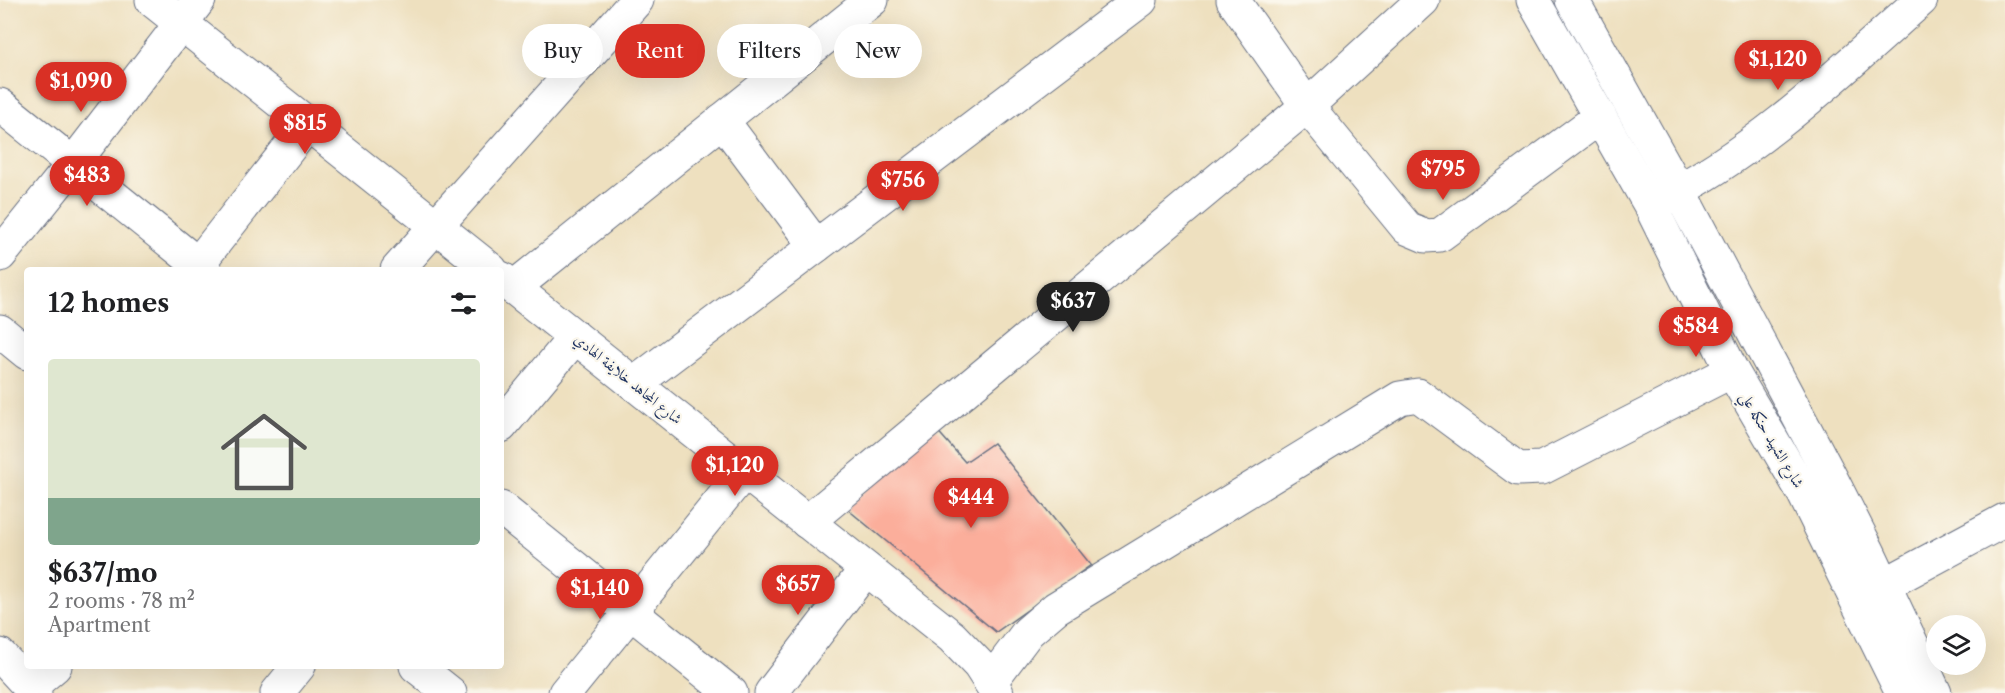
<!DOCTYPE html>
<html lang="en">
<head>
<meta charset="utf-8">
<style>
	:root { --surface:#fff; --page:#f6f6f6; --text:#202124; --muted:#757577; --accent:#d93025 }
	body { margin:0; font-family:"Libre Caslon Text",Amiri,serif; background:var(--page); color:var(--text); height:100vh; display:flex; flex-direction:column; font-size:22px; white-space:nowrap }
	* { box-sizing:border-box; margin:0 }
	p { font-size:20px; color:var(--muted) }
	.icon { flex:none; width:33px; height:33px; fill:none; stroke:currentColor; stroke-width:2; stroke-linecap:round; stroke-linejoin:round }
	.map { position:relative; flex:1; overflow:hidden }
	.details { position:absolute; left:24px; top:267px; width:480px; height:402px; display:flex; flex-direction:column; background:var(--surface); border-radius:6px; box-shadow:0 6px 24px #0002 }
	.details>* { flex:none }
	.banner { position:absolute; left:522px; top:24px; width:570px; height:54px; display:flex; gap:12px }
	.fabs { position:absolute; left:1926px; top:615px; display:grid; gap:12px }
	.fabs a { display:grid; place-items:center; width:60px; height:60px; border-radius:50%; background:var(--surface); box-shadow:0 6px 24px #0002; font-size:30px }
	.price { position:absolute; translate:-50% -51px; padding:0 14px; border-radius:21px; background:var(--accent); color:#fff; font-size:20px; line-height:39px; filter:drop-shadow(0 2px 3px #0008) }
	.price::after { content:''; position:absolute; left:50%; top:36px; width:18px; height:14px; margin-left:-9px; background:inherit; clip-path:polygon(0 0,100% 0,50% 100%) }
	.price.current { background:#222; color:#fff }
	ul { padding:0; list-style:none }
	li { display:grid; align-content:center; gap:12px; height:318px; padding:0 24px }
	li span { display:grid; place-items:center; height:186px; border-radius:6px; color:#555 }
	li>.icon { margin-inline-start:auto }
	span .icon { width:108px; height:108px; fill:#fffc; stroke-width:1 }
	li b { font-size:26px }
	h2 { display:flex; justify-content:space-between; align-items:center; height:72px; padding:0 24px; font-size:26px }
	.chip { padding:0 21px; border-radius:27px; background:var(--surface); box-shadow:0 6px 24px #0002; font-size:21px; line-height:54px }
	.chip.current { background:var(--accent); color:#fff }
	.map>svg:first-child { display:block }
	.building { fill:#fbae9b }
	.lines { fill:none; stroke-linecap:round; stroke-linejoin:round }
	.minor-casing { stroke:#656d80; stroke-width:35 }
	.major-casing { stroke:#656d80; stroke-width:35 }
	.minor { stroke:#fff; stroke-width:33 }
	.major { stroke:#fff; stroke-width:33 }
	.labels { text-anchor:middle; stroke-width:4.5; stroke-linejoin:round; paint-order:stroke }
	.street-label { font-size:15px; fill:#1b2f5e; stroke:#fbf7ec }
</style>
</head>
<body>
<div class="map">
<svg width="2005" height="693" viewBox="0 0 2005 693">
	<rect width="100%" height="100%" fill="#fbf7ec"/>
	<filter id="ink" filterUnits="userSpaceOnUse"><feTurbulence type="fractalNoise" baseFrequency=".0167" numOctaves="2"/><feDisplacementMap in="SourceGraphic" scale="12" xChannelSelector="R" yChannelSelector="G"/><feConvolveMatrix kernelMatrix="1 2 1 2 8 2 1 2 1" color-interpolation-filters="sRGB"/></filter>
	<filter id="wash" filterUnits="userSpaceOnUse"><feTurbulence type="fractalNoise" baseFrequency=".008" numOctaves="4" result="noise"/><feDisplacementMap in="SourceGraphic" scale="24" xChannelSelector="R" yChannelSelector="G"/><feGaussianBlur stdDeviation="1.35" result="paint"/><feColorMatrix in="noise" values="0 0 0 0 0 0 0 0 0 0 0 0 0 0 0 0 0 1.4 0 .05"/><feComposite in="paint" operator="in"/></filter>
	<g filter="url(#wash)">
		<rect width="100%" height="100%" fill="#eee0bf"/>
		<g id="blocks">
			<polygon class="building" points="935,428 965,462 993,443 1091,565 996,632 846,508"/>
		</g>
	</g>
	<g filter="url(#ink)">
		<use href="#blocks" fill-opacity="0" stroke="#656d80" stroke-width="1.5"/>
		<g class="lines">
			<defs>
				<g id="minor">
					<polyline points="152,0 491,270"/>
					<polyline points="1233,0 1307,106 1407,228 1426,236 1440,235 1600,117"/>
					<polyline points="0,105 205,270"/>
					<polyline points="722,120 816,246"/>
					<polyline points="0,255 73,164 199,0"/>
					<polyline points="198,264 308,124"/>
					<polyline points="397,270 637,0"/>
					<polyline points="501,278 952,637 979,665 997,693"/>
					<polyline points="513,288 872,0"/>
					<polyline points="0,331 27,353"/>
					<polyline points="634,384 1141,0"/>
					<polyline points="501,426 575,337"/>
					<polyline points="501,508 731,693"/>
					<polyline points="807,522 1307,106 1423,0"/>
					<polyline points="1884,585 2005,520"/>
					<polyline points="0,655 35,693"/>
					<polyline points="416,666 450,693"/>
					<polyline points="991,681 1028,632 1056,608 1400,398 1418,395 1518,469 1542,468 1732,371"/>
					<polyline points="30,687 55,666"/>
					<polyline points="277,693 299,666"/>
					<polyline points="565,693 744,472"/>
					<polyline points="771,693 866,569"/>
				</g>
				<g id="major">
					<polyline points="1533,0 1650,205 1732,371 1804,494 1902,693"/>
					<polyline points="1572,0 1679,191 1830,476 1869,553 1935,693"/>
					<path d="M 1659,201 C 1758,151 1839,73 1921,0"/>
				</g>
			</defs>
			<use href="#minor" class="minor-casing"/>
			<use href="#major" class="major-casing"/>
			<use href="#minor" class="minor"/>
			<use href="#major" class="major"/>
		</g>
	</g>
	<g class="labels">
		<g class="street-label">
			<text transform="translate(628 379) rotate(39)" y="5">شارع المجاهد خلايفة الهادي</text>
			<text transform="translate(1772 440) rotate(59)" y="5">شارع الشهيد حنكه علي</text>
		</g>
	</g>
</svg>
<div class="fabs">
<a><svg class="icon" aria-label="layers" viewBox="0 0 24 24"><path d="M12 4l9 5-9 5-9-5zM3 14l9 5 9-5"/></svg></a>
</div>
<b class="price" style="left:1778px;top:91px">$1,120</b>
<b class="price" style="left:81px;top:113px">$1,090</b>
<b class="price" style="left:305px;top:155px">$815</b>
<b class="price" style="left:1443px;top:201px">$795</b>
<b class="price" style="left:87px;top:207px">$483</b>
<b class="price" style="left:903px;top:212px">$756</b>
<b class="price current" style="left:1073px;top:333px">$637</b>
<b class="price" style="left:1696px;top:358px">$584</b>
<b class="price" style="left:735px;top:497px">$1,120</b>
<b class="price" style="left:971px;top:529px">$444</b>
<b class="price" style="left:798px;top:616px">$657</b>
<b class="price" style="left:600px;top:620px">$1,140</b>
<div class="banner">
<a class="chip">Buy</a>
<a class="chip current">Rent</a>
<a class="chip">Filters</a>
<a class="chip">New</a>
</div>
<section class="details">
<h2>12 homes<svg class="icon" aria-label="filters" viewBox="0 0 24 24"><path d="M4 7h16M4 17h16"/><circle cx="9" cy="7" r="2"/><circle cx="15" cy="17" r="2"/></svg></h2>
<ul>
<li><span style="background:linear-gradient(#dfe7d0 75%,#7fa58c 0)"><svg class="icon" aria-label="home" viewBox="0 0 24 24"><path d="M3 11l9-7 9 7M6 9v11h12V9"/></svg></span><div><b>$637/mo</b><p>2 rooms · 78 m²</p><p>Apartment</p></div></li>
</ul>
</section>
</div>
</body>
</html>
